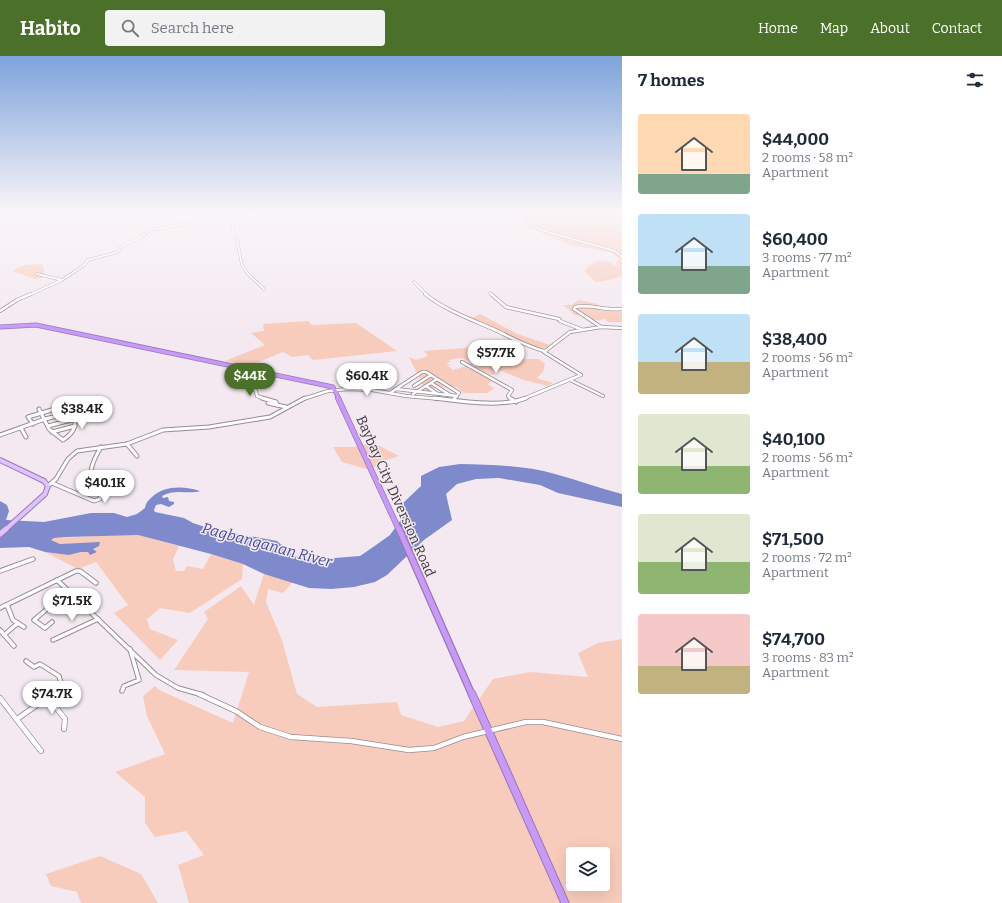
<!DOCTYPE html>
<html lang="en">
<head>
<meta charset="utf-8">
<style>
	:root { --surface:#fff; --page:#f2f2f3; --text:#1f2937; --muted:#747a83; --accent:#4a702a }
	body { margin:0; font-family:Bitter,serif; background:var(--page); color:var(--text); height:100vh; display:flex; flex-direction:column; font-size:15px; white-space:nowrap }
	* { box-sizing:border-box; margin:0 }
	p { font-size:13px; color:var(--muted) }
	.icon { flex:none; width:22px; height:22px; fill:none; stroke:currentColor; stroke-width:2; stroke-linecap:round; stroke-linejoin:round }
	.map { position:relative; flex:1; overflow:hidden }
	.drawer { display:flex; flex-direction:column; background:var(--surface); width:380px }
	.drawer>* { flex:none }
	.controls { position:absolute; left:566px; top:791px; display:grid; gap:8px }
	.controls a { display:grid; place-items:center; width:44px; height:44px; border-radius:4px; background:var(--surface); box-shadow:0 4px 16px #0002; font-size:20px }
	.price { position:absolute; translate:-50% -34px; padding:0 9px; border-radius:14px; background:#fff; color:#222; font-size:13px; line-height:26px; filter:drop-shadow(0 1px 2px #0008) }
	.price::after { content:''; position:absolute; left:50%; top:24px; width:12px; height:9px; margin-left:-6px; background:inherit; clip-path:polygon(0 0,100% 0,50% 100%) }
	.price.on { background:var(--accent); color:#fff }
	ul { padding:0; list-style:none }
	li { display:flex; align-items:center; gap:12px; height:100px; padding:0 16px }
	li span { display:grid; place-items:center; flex:none; width:112px; height:80px; border-radius:4px; color:#555 }
	li>.icon { margin-inline-start:auto }
	span .icon { width:48px; height:48px; fill:#fffc; stroke-width:1 }
	li b { font-size:17px }
	h2 { display:flex; justify-content:space-between; align-items:center; height:48px; padding:0 16px; font-size:17px }
	header { display:flex; align-items:center; gap:24px; box-sizing:border-box; height:56px; padding:0 20px; background:var(--accent); color:#fff }
	header strong { font-size:19px }
	nav { display:flex; gap:22px; margin-inline-start:auto; font-size:14px }
	.search { width:280px; height:36px; background:var(--page); display:flex; align-items:center; gap:10px; box-sizing:border-box; padding:0 14px; border-radius:4px; color:var(--muted); font-size:15px }
	main { display:flex; flex:1; min-height:0 }
	.map>svg:first-child { display:block }
	.green { fill:#f8ccbc; fill-rule:evenodd }
	.water { fill:#7e8acb }
	.lines { fill:none; stroke-linecap:round; stroke-linejoin:round }
	.minor-far4-casing { stroke:#968c93; stroke-width:3 }
	.minor-far3-casing { stroke:#968c93; stroke-width:4 }
	.minor-far2-casing { stroke:#968c93; stroke-width:5 }
	.minor-far1-casing { stroke:#968c93; stroke-width:5.5 }
	.minor-casing { stroke:#968c93; stroke-width:6 }
	.major-far1-casing { stroke:#9878b8; stroke-width:6 }
	.major-casing { stroke:#9878b8; stroke-width:7 }
	.highway-far3-casing { stroke:#9878b8; stroke-width:5 }
	.highway-far2-casing { stroke:#9878b8; stroke-width:6 }
	.highway-far1-casing { stroke:#9878b8; stroke-width:8 }
	.highway-casing { stroke:#9878b8; stroke-width:9 }
	.minor-far4 { stroke:#fff; stroke-width:2 }
	.minor-far3 { stroke:#fff; stroke-width:2.5 }
	.minor-far2 { stroke:#fff; stroke-width:3 }
	.minor-far1 { stroke:#fff; stroke-width:3.5 }
	.minor { stroke:#fff; stroke-width:4.5 }
	.major-far1 { stroke:#dec2fb; stroke-width:4 }
	.major { stroke:#dec2fb; stroke-width:5 }
	.highway-far3 { stroke:#c899f9; stroke-width:3.5 }
	.highway-far2 { stroke:#c899f9; stroke-width:4.5 }
	.highway-far1 { stroke:#c899f9; stroke-width:5.5 }
	.highway { stroke:#c899f9; stroke-width:7 }
	.labels { text-anchor:middle; stroke-width:3; stroke-linejoin:round; paint-order:stroke }
	.street-label { font-size:14px; fill:#3f3b3e; stroke:#f4e9f0 }
	.water-label { font-size:15px; font-style:italic; fill:#414b9a; stroke:#f4e9f0 }
</style>
</head>
<body>
<header>
<strong>Habito</strong>
<div class="search"><svg class="icon" aria-label="search" viewBox="0 0 24 24"><circle cx="10" cy="10" r="6"/><path d="M15 15l6 6"/></svg>Search here</div>
<nav><a>Home</a><a>Map</a><a>About</a><a>Contact</a></nav>
</header>
<main>
<div class="map">
<svg width="622" height="847" viewBox="0 0 622 847">
	<rect width="100%" height="100%" fill="#f4e9f0"/>
	<g class="green">
		<path d="M 517,156 L 622,156 L 622,222 L 619,221 L 604,225 L 596,226 L 585,216 C 587,209 596,204 604,205 C 608,205 613,209 617,210 L 616,206 L 619,203 L 612,197 L 570,189 L 524,170 L 524,165 L 521,162 L 523,160 Z"/>
		<polygon points="42,208 46,221 35,223 12,215 25,209"/>
		<polygon points="579,244 598,248 601,255 622,256 622,266 608,266 605,263 591,265 580,258 576,260 563,249 571,249"/>
		<polygon points="480,258 515,277 550,289 546,292 536,291 470,263"/>
		<polygon points="308,265 312,269 356,267 397,295 313,304 308,299 292,301 283,296 249,310 225,305 265,289 251,277 264,275 263,268"/>
		<polygon points="478,291 511,307 515,303 539,303 545,308 543,316 537,322 553,327 548,330 524,324 496,313 493,315 495,318 491,319 475,313 476,308 469,309 472,306 467,304 465,305 464,305 465,303 459,302 449,304 451,306 446,307 450,309 448,310 453,314 466,310 469,313 473,312 492,325 487,328 494,332 488,337 463,337 457,331 435,331 433,332 437,338 427,338 409,301 416,304 428,300 424,295"/>
		<polygon points="369,388 380,390 399,400 382,406 370,414 342,406 333,391 353,391"/>
		<polygon points="120,479 138,479 179,490 173,503 176,515 184,515 187,510 203,513 211,498 243,508 242,523 190,557 160,552 147,563 150,573 178,584 160,604 114,557 128,549 96,506 78,513 45,496 69,499 81,496 97,496 93,493 100,487 60,488 51,484 54,482"/>
		<path d="M 264,518 L 293,526 L 283,537 L 268,533 L 266,546 L 282,584 L 297,638 L 317,651 L 397,646 L 401,659 L 438,671 L 464,665 L 493,623 L 530,616 L 588,621 L 578,597 L 598,587 L 622,583 L 622,847 L 189,847 L 178,809 L 204,799 L 186,775 L 155,781 L 145,767 L 145,741 L 115,716 L 165,698 L 147,660 L 143,640 L 155,630 L 159,634 L 233,667 L 249,616 L 174,614 L 208,563 L 204,556 L 241,530 L 254,549 ZM 573,798 L 603,798 L 603,828 L 573,828 Z"/>
		<polygon points="100,800 141,818 158,847 81,847 77,836 51,830 46,818"/>
	</g>
	<path class="water" d="M 460,408 C 491,409 525,409 555,418 C 577,424 599,432 622,438 L 622,451 L 558,437 L 540,429 L 499,422 L 476,423 L 457,428 L 446,438 L 452,464 L 424,484 L 387,519 L 375,526 L 354,531 L 331,533 L 309,532 L 264,518 L 243,508 L 211,498 L 138,479 L 66,481 L 54,482 L 51,484 L 60,488 L 100,486 L 99,490 L 93,493 L 97,496 L 90,499 L 88,496 L 81,496 L 69,499 L 45,496 L 29,491 L 0,492 L 0,445 L 7,449 L 9,455 L 6,464 L 44,466 L 91,457 L 114,457 L 127,461 L 137,458 L 145,452 C 146,447 147,446 151,442 C 164,429 184,430 200,435 C 188,439 176,432 162,440 L 163,442 L 168,441 L 169,445 L 174,446 L 174,448 L 169,451 L 161,448 L 156,449 L 154,454 L 155,456 L 184,462 L 193,467 L 211,473 L 277,485 L 294,500 L 308,503 L 322,503 L 360,500 L 376,489 L 390,479 L 400,465 L 404,456 L 403,447 L 421,430 L 421,420 L 439,411 Z"/>
	<g class="lines">
		<defs>
			<g id="minor-far4">
				<polyline points="203,156 234,166 232,177 236,179 242,209 248,218 264,233"/>
				<polyline points="503,156 510,159 517,156"/>
				<polyline points="518,156 527,158 529,163 536,165 532,168 541,174 615,195 622,201"/>
				<polyline points="0,157 6,156"/>
				<polyline points="37,218 62,224"/>
				<polyline points="414,226 427,239"/>
				<polyline points="490,237 492,239"/>
				<polyline points="29,239 62,224 83,210 88,204 118,196 122,190 140,182 150,174 186,168 214,156"/>
			</g>
			<g id="minor-far3">
				<path d="M 425,238 C 445,254 470,263 493,273 C 510,281 526,290 544,295"/>
				<polyline points="491,238 506,251 559,263 560,265 583,274"/>
				<polyline points="0,255 17,244 31,238"/>
				<path d="M 601,271 L 574,253 L 575,251 C 591,248 606,255 622,253"/>
				<polyline points="462,306 512,334 508,340 511,343"/>
				<polyline points="570,324 603,340"/>
				<polyline points="431,327 450,339"/>
				<polyline points="256,329 251,331 256,335 257,340 265,343"/>
				<polyline points="414,330 431,319"/>
				<polyline points="426,330 436,337"/>
				<polyline points="396,333 457,340"/>
				<polyline points="390,337 422,316 426,316 459,337 454,343"/>
				<polyline points="413,338 437,323"/>
				<polyline points="303,343 328,335 348,333 372,334 406,340 441,343"/>
				<polyline points="523,343 581,319 544,296 570,276 601,271 622,272"/>
			</g>
			<g id="minor-far2">
				<polyline points="262,342 276,346 277,349"/>
				<path d="M 434,342 C 460,345 501,352 526,342"/>
				<polyline points="510,342 516,346"/>
				<polyline points="454,343 455,342"/>
				<polyline points="268,347 286,351"/>
				<path d="M 39,353 L 49,373 L 63,384 C 78,374 76,367 73,351"/>
				<polyline points="33,368 28,361 55,353"/>
				<polyline points="48,370 75,363"/>
				<polyline points="21,372 26,381"/>
				<polyline points="52,376 75,370"/>
				<polyline points="0,379 45,363 74,356"/>
				<polyline points="127,388 137,400"/>
				<path d="M 52,427 L 94,445 L 100,443 L 100,436 C 84,423 92,406 101,391"/>
				<polyline points="48,430 56,423 68,403 77,395 127,388 163,374 209,371 270,361 305,342"/>
			</g>
			<g id="minor-far1">
				<polyline points="0,515 33,503"/>
				<polyline points="57,524 156,619 178,632 203,639"/>
				<polyline points="7,549 13,564 24,571"/>
				<polyline points="0,552 76,515 80,515 96,527"/>
				<polyline points="52,566 45,572 34,564 68,535"/>
				<polyline points="0,574 14,590"/>
				<polyline points="4,579 18,567"/>
				<polyline points="53,584 98,563"/>
				<polyline points="26,605 34,611 40,608 59,620 61,627 48,639"/>
				<polyline points="122,635 124,630 139,624 130,593"/>
			</g>
			<g id="minor">
				<polyline points="199,638 236,655 260,671 291,681 351,685 409,694 434,692 463,681 526,666 543,666 622,683"/>
				<polyline points="48,641 65,663 64,673"/>
				<polyline points="0,642 41,695"/>
				<polyline points="17,663 47,642 49,638"/>
			</g>
			<polyline id="major-far1" points="0,404 44,425 48,430 45,438 5,474"/>
			<polyline id="major" points="0,478 6,473"/>
			<polyline id="highway-far3" points="0,271 36,269 333,331 339,343"/>
			<polyline id="highway-far2" points="338,342 399,474"/>
			<polyline id="highway-far1" points="399,473 472,639"/>
			<polyline id="highway" points="472,638 565,847"/>
		</defs>
		<use href="#minor-far4" class="minor-far4-casing"/>
		<use href="#minor-far3" class="minor-far3-casing"/>
		<use href="#minor-far2" class="minor-far2-casing"/>
		<use href="#minor-far1" class="minor-far1-casing"/>
		<use href="#minor" class="minor-casing"/>
		<use href="#major-far1" class="major-far1-casing"/>
		<use href="#major" class="major-casing"/>
		<use href="#highway-far3" class="highway-far3-casing"/>
		<use href="#highway-far2" class="highway-far2-casing"/>
		<use href="#highway-far1" class="highway-far1-casing"/>
		<use href="#highway" class="highway-casing"/>
		<use href="#minor-far4" class="minor-far4"/>
		<use href="#minor-far3" class="minor-far3"/>
		<use href="#minor-far2" class="minor-far2"/>
		<use href="#minor-far1" class="minor-far1"/>
		<use href="#minor" class="minor"/>
		<use href="#major-far1" class="major-far1"/>
		<use href="#major" class="major"/>
		<use href="#highway-far3" class="highway-far3"/>
		<use href="#highway-far2" class="highway-far2"/>
		<use href="#highway-far1" class="highway-far1"/>
		<use href="#highway" class="highway"/>
	</g>
	<linearGradient id="sky" x2="0" y2="1"><stop stop-color="#7da3dc"/><stop offset="0.57" stop-color="#faf5f8"/><stop offset="1" stop-color="#faf5f8" stop-opacity="0"/></linearGradient>
	<rect width="622" height="274" fill="url(#sky)"/>
	<g class="labels">
		<g class="street-label">
			<text transform="translate(396 440) rotate(66)" y="5">Baybay City Diversion Road</text>
		</g>
		<g class="water-label">
			<text transform="translate(267 489) rotate(15)" y="5">Pagbanganan River</text>
		</g>
	</g>
</svg>
<div class="controls">
<a><svg class="icon" aria-label="layers" viewBox="0 0 24 24"><path d="M12 4l9 5-9 5-9-5zM3 14l9 5 9-5"/></svg></a>
</div>
<b class="price" style="left:496px;top:318px">$57.7K</b>
<b class="price on" style="left:250px;top:341px">$44K</b>
<b class="price" style="left:367px;top:341px">$60.4K</b>
<b class="price" style="left:82px;top:374px">$38.4K</b>
<b class="price" style="left:105px;top:448px">$40.1K</b>
<b class="price" style="left:72px;top:566px">$71.5K</b>
<b class="price" style="left:52px;top:659px">$74.7K</b>
</div>
<section class="drawer">
<h2>7 homes<svg class="icon" aria-label="filters" viewBox="0 0 24 24"><path d="M4 7h16M4 17h16"/><circle cx="9" cy="7" r="2"/><circle cx="15" cy="17" r="2"/></svg></h2>
<ul>
<li><span style="background:linear-gradient(#ffd9b3 75%,#7fa58c 0)"><svg class="icon" aria-label="home" viewBox="0 0 24 24"><path d="M3 11l9-7 9 7M6 9v11h12V9"/></svg></span><div><b>$44,000</b><p>2 rooms · 58 m²</p><p>Apartment</p></div></li>
<li><span style="background:linear-gradient(#bfe0f5 65%,#7fa58c 0)"><svg class="icon" aria-label="home" viewBox="0 0 24 24"><path d="M3 11l9-7 9 7M6 9v11h12V9"/></svg></span><div><b>$60,400</b><p>3 rooms · 77 m²</p><p>Apartment</p></div></li>
<li><span style="background:linear-gradient(#bfe0f5 60%,#c2b280 0)"><svg class="icon" aria-label="home" viewBox="0 0 24 24"><path d="M3 11l9-7 9 7M6 9v11h12V9"/></svg></span><div><b>$38,400</b><p>2 rooms · 56 m²</p><p>Apartment</p></div></li>
<li><span style="background:linear-gradient(#dfe7d0 65%,#8fb573 0)"><svg class="icon" aria-label="home" viewBox="0 0 24 24"><path d="M3 11l9-7 9 7M6 9v11h12V9"/></svg></span><div><b>$40,100</b><p>2 rooms · 56 m²</p><p>Apartment</p></div></li>
<li><span style="background:linear-gradient(#dfe7d0 60%,#8fb573 0)"><svg class="icon" aria-label="home" viewBox="0 0 24 24"><path d="M3 11l9-7 9 7M6 9v11h12V9"/></svg></span><div><b>$71,500</b><p>2 rooms · 72 m²</p><p>Apartment</p></div></li>
<li><span style="background:linear-gradient(#f6c9c9 65%,#c2b280 0)"><svg class="icon" aria-label="home" viewBox="0 0 24 24"><path d="M3 11l9-7 9 7M6 9v11h12V9"/></svg></span><div><b>$74,700</b><p>3 rooms · 83 m²</p><p>Apartment</p></div></li>
</ul>
</section>
</main>
</body>
</html>
